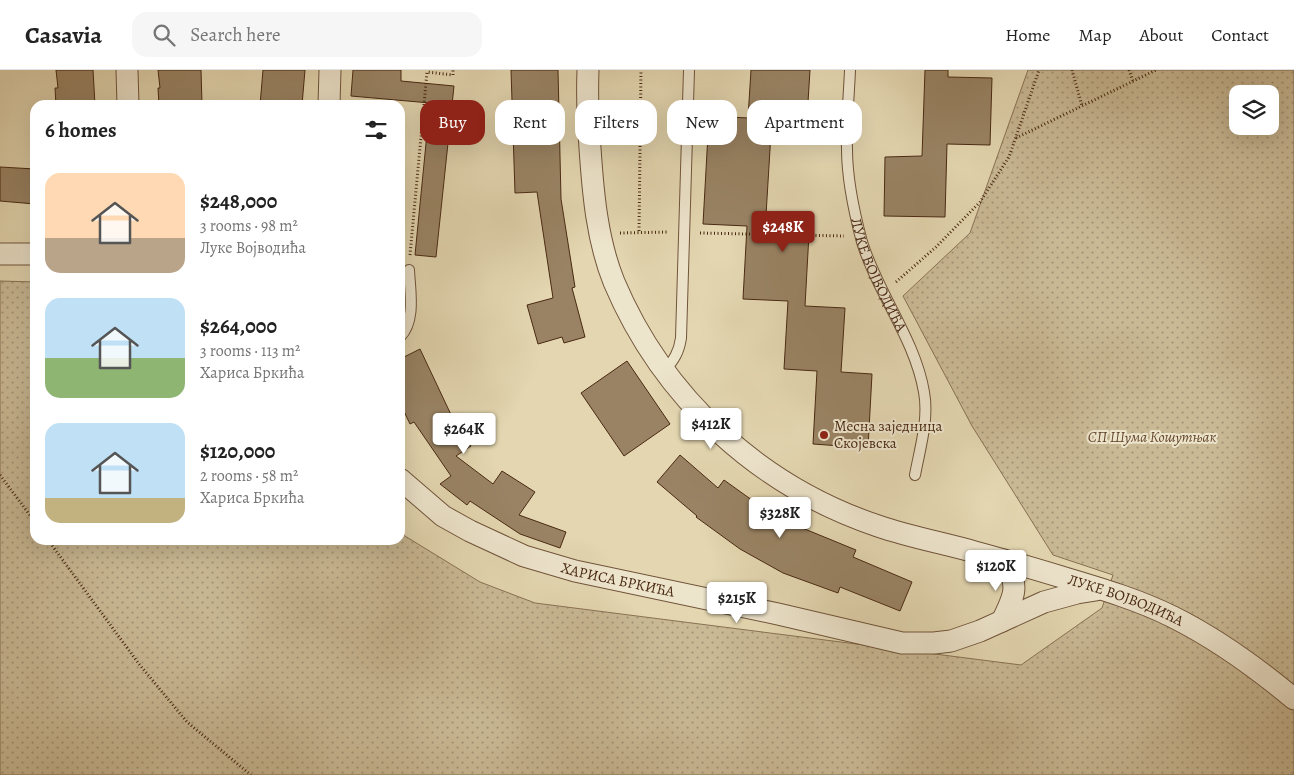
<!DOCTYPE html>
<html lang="en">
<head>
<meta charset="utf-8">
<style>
	:root { --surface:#fff; --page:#f6f6f6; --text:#222; --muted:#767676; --line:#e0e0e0; --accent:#8f2418 }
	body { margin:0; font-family:Alegreya,serif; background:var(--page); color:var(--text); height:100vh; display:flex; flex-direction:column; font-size:19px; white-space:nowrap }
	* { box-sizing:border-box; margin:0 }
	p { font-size:16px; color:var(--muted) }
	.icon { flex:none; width:28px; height:28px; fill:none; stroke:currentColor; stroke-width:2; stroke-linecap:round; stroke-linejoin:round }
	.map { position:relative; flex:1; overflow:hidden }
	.panel { position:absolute; left:30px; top:30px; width:375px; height:445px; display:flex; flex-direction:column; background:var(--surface); border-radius:15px; box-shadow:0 5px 20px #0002 }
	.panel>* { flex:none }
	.guide { position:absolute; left:420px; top:30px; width:475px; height:45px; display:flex; gap:10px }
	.fabs { position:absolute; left:1229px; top:15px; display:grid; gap:10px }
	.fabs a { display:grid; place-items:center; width:50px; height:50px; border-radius:10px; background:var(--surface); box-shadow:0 5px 20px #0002; font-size:25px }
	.price { position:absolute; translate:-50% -42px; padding:0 11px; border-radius:5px; background:#fff; color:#222; font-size:16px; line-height:32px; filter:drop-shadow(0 1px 2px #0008) }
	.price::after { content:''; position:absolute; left:50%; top:30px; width:15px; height:11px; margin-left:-8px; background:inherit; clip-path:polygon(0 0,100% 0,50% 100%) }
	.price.selected { background:var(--accent); color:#fff }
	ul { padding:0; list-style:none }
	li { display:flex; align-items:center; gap:15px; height:125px; padding:0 15px }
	li span { display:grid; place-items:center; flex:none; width:140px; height:100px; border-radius:15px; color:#555 }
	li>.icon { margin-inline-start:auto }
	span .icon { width:60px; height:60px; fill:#fffc; stroke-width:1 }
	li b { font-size:21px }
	h2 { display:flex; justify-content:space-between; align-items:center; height:60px; padding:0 15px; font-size:21px }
	.pill { padding:0 18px; border-radius:15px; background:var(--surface); box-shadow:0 5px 20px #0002; font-size:18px; line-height:45px }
	.pill.selected { background:var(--accent); color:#fff }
	header { display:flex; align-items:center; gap:30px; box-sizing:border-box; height:70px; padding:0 25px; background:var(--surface); border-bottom:1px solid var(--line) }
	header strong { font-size:24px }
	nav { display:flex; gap:28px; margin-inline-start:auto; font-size:18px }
	.search { width:350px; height:45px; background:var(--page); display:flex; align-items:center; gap:12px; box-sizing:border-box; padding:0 18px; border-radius:15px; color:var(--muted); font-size:19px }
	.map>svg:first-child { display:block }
	.park { fill:url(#park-dots); stroke:#897154; fill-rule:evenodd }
	.building { fill:#998364; stroke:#492912 }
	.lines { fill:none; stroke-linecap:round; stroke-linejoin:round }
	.lane-casing { stroke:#70543a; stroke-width:12 }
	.street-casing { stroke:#70543a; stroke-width:23 }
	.path { stroke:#492912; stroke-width:3; stroke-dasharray:1 2.5; stroke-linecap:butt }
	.lane { stroke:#ede4cc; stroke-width:10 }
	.street { stroke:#ede4cc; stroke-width:21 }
	.poi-dot { fill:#8f2418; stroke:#ede4cc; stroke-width:2 }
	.labels { text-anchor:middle; stroke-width:4; stroke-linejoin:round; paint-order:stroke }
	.street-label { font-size:15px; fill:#492912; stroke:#ede4cc }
	.poi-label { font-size:15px; fill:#492912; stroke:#ede4cc; text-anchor:start }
	.park-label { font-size:15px; font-style:italic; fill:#63462c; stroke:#ede4cc }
</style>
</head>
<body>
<header>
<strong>Casavia</strong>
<div class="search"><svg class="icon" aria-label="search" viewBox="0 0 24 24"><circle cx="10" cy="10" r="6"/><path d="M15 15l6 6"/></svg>Search here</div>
<nav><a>Home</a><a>Map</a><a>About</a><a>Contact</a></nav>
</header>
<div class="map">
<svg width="1294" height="705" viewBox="0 0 1294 705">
	<defs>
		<pattern id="park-dots" width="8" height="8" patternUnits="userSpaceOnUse" patternTransform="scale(1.25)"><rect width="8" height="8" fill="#c9b995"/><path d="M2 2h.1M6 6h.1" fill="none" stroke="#a59678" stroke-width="1.8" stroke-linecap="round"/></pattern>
	</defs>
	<rect width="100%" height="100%" fill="#e3d6b0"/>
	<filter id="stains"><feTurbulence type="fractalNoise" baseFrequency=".004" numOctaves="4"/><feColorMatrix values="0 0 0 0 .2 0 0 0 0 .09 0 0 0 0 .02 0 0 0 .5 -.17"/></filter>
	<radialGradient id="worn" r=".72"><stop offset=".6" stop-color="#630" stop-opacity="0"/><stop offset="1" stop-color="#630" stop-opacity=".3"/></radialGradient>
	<path class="park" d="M 1028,0 L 1294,0 L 1294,705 L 0,705 L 0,211 L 35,212 L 35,470 L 400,470 L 400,463 L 480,512 L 535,533 L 1021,595 L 1102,538 L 1113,505 L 1053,485 L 972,356 L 903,226 L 970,163 ZM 1238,24 L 1270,24 L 1270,56 L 1238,56 Z"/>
	<g class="building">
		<polygon points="56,0 93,0 95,35 56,35 55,18 58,18"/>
		<polygon points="158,0 201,0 202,35 159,35 158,18 160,18"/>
		<polygon points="263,0 305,0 302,35 260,35"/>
		<polygon points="353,0 401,0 401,11 454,16 436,187 415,185 430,33 351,26"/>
		<polygon points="511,0 558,0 561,129 575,217 572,218 585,267 564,273 562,267 538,274 527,235 553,228 537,122 515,123"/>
		<polygon points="751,0 810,0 807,48 772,46 765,162 809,164 805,236 845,238 841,302 872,304 868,378 813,374 817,301 784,299 788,231 743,229 747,156 703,154 709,46 748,48"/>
		<polygon points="925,0 948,0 948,7 992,8 990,75 947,74 945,147 884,146 885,87 922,86"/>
		<polygon points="0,97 35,99 35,134 0,131"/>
		<polygon points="420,279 454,351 471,376 456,386 493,414 502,401 535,422 519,445 566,462 560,478 520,464 470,431 467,435 440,414 451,406 414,352 410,354 400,333 400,289"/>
		<polygon points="627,291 670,354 624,386 581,323"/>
		<polygon points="680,385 718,418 724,410 763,438 795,455 856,480 853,487 912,512 900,541 840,517 838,523 783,503 740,479 696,447 697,446 657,412"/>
	</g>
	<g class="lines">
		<defs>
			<g id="lane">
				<path id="s1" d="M 850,0 C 849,26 846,53 847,79 C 847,111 854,142 862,172 C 878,224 915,269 924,322 C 929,349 920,378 915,405"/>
				<path d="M 400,267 C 416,251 410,221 409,200"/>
				<path d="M 665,300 C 674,290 679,282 681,268 L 689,0"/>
			</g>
			<g id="street">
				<polyline points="127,0 128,35"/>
				<path id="s2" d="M 588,0 C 587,26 588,52 590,78 C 593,123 597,170 614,212 C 663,328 759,416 878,456 C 910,467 943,473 975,482 C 1005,490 1035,499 1065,508 C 1102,519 1139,530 1173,547 C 1217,569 1257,598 1294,629"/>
				<polyline points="329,35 330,0"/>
				<polyline points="0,184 35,184"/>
				<path id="s3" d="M 400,409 L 443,446 L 470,461 L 524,486 L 575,501 L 778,544 L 902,573 L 934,573 L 951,571 L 980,561 L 1044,532 L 1077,523 L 1096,520"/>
				<path d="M 1002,551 C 1014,527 1021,514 1003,490"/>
			</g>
		</defs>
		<use href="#lane" class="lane-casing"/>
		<use href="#street" class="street-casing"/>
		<g class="path">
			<polyline points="1072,0 1082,36"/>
			<polyline points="1129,0 1133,11"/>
			<polyline points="1016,68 1156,0"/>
			<polyline points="639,161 641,0"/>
			<polyline points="620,163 669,162"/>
			<polyline points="700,163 844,166"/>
			<polyline points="410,185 427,2 453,5 453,0"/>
			<polyline points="896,212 936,177 980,132 1009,87 1039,0"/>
			<polyline points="0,405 35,452"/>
			<polyline points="48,470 139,594 187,652 251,705"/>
		</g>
		<use href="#lane" class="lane"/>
		<use href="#street" class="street"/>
	</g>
	<circle class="poi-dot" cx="824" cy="365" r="5"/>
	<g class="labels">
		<g class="street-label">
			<text dy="5" stroke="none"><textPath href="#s1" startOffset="210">ЛУКЕ ВОЈВОДИЋА</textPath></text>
			<text dy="5" stroke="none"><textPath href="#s3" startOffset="244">ХАРИСА БРКИЋА</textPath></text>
			<text dy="5" stroke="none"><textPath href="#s2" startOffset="844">ЛУКЕ ВОЈВОДИЋА</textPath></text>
		</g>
		<g class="poi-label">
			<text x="834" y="361">Месна заједница<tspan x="834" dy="17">Скојевска</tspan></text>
		</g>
		<g class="park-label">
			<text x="1152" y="372">СП Шума Кошутњак</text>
		</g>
	</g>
	<rect width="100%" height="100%" filter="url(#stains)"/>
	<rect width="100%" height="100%" fill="url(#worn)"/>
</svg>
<div class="fabs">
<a><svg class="icon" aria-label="layers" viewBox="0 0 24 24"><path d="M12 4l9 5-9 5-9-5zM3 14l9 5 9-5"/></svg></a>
</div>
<b class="price selected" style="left:783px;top:183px">$248K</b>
<b class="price" style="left:711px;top:380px">$412K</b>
<b class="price" style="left:464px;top:385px">$264K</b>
<b class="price" style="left:780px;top:469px">$328K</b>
<b class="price" style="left:996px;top:522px">$120K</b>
<b class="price" style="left:737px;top:554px">$215K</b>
<div class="guide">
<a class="pill selected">Buy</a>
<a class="pill">Rent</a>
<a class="pill">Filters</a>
<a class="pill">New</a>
<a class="pill">Apartment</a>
</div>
<section class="panel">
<h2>6 homes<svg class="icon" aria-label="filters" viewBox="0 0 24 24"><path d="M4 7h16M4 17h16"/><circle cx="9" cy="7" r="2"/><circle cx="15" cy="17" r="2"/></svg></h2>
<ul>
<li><span style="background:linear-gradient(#ffd9b3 65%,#b9a48a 0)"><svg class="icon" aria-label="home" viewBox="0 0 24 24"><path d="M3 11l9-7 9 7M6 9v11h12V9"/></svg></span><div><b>$248,000</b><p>3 rooms · 98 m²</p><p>Луке Војводића</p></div></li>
<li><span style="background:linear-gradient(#bfe0f5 60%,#8fb573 0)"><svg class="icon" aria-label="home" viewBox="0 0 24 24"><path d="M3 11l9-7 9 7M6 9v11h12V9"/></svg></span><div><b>$264,000</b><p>3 rooms · 113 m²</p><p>Хариса Бркића</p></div></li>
<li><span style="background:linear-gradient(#bfe0f5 75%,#c2b280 0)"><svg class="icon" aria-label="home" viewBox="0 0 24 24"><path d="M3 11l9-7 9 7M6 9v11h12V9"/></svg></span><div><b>$120,000</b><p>2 rooms · 58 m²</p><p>Хариса Бркића</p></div></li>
</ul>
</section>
</div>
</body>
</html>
